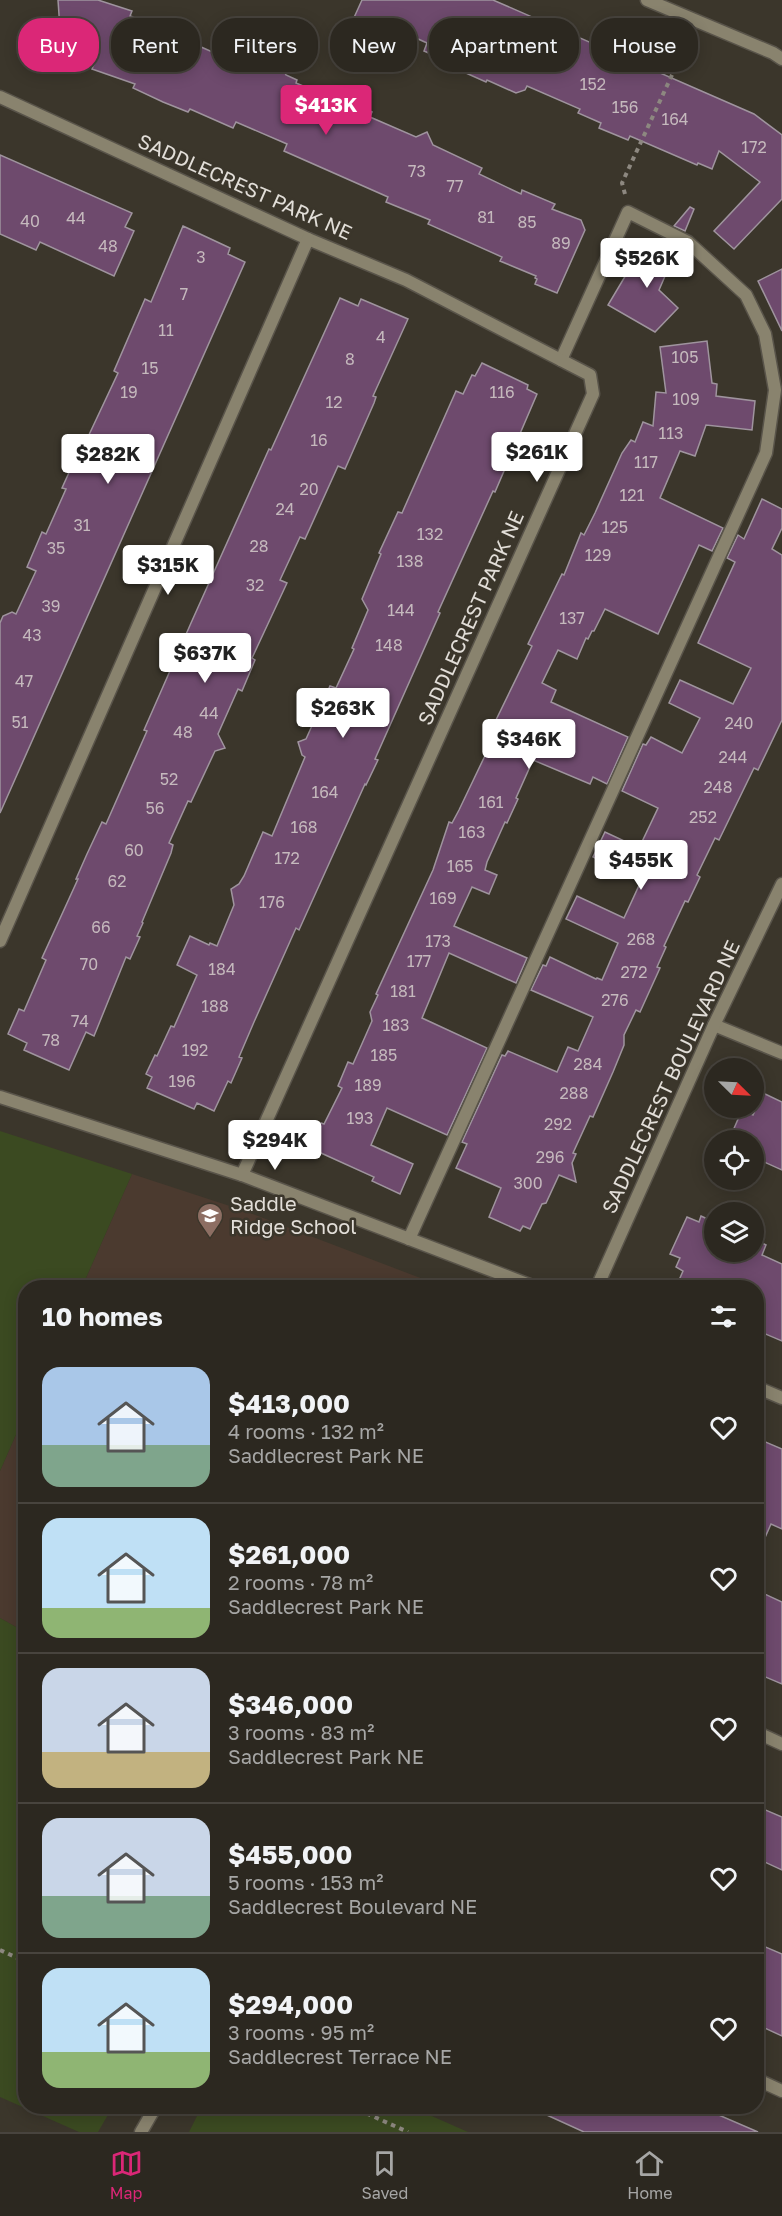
<!DOCTYPE html>
<html lang="en">
<head>
<meta charset="utf-8">
<style>
	:root { --surface:#2c2820; --page:#38342d; --text:#f1f3f6; --muted:#a6a6a5; --line:#48443e; --accent:#db2777 }
	body { margin:0; font-family:"Golos Text",sans-serif; background:var(--page); color:var(--text); height:100vh; display:flex; flex-direction:column; font-size:22px; white-space:nowrap }
	* { box-sizing:border-box; margin:0 }
	p { font-size:20px; color:var(--muted) }
	.icon { flex:none; width:33px; height:33px; fill:none; stroke:currentColor; stroke-width:2; stroke-linecap:round; stroke-linejoin:round }
	.map { position:relative; flex:1; overflow:hidden }
	.sheet { position:absolute; left:18px; top:1280px; width:746px; height:834px; display:flex; flex-direction:column; background:var(--surface); border-radius:24px; box-shadow:0 3px 15px #0003,0 0 0 2px var(--line) }
	.sheet>* { flex:none }
	.hud { position:absolute; left:18px; top:18px; width:747px; height:54px; display:flex; gap:12px }
	.needle { width:39px; rotate:114deg }
	.buttons { position:absolute; left:704px; top:1058px; display:grid; gap:12px }
	.buttons a { display:grid; place-items:center; width:60px; height:60px; border-radius:50%; background:var(--surface); box-shadow:0 3px 15px #0003,0 0 0 2px var(--line); font-size:30px }
	.price { position:absolute; translate:-50% -51px; padding:0 14px; border-radius:6px; background:#fff; color:#222; font-size:20px; line-height:39px; filter:drop-shadow(0 2px 3px #0008) }
	.price::after { content:''; position:absolute; left:50%; top:36px; width:18px; height:14px; margin-left:-9px; background:inherit; clip-path:polygon(0 0,100% 0,50% 100%) }
	.price.active { background:var(--accent); color:#fff }
	ul { padding:0; list-style:none }
	li { display:flex; align-items:center; gap:18px; height:150px; padding:0 24px }
	li+li { border-top:2px solid var(--line) }
	li span { display:grid; place-items:center; flex:none; width:168px; height:120px; border-radius:18px; color:#555 }
	li>.icon { margin-inline-start:auto }
	span .icon { width:72px; height:72px; fill:#fffc; stroke-width:1 }
	li b { font-size:26px }
	h2 { display:flex; justify-content:space-between; align-items:center; height:72px; padding:0 24px; font-size:26px }
	.tag { padding:0 21px; border-radius:24px; background:var(--surface); box-shadow:0 3px 15px #0003,0 0 0 2px var(--line); font-size:21px; line-height:54px }
	.tag.active { background:var(--accent); color:#fff }
	.tab-bar { display:flex; justify-content:space-around; align-items:center; height:84px; border-top:2px solid var(--line); background:var(--surface); font-size:16px; color:var(--muted) }
	.tab-bar a { display:grid; justify-items:center; gap:3px }
	.tab-bar .active { color:var(--accent) }
	.map>svg:first-child { display:block }
	.education { fill:#4b3a2f }
	.green { fill:#3b4a21 }
	.building { fill:#6e4a6d; stroke:#9f949e; stroke-width:1.5 }
	.lines { fill:none; stroke-linecap:round; stroke-linejoin:round }
	.service-casing { stroke:#59544a; stroke-width:15 }
	.minor-casing { stroke:#59544a; stroke-width:15 }
	.tertiary-casing { stroke:#59544a; stroke-width:15 }
	.path { stroke:#8d8880; stroke-width:4; stroke-dasharray:4.5 4.5; stroke-linecap:butt }
	.service { stroke:#89836e; stroke-width:12 }
	.minor { stroke:#89836e; stroke-width:12 }
	.tertiary { stroke:#89836e; stroke-width:12 }
	.labels { text-anchor:middle; stroke-width:5; stroke-linejoin:round; paint-order:stroke }
	.number-label { font-size:16px; fill:#c5b9bd }
	.street-label { font-size:20px; fill:#e2ded8; stroke:#3b362b }
	.poi-label { font-size:20px; fill:#e2ded8; stroke:#3b362b; text-anchor:start }
</style>
</head>
<body>
<div class="map">
<svg width="782" height="2132" viewBox="0 0 782 2132">
	<rect width="100%" height="100%" fill="#3b362b"/>
	<g class="education">
		<polygon points="132,1174 242,1210 444,1287 82,1287"/>
		<polygon points="25,1414 25,1632 0,1618 0,1471"/>
	</g>
	<g class="green">
		<polygon points="0,1131 132,1174 82,1287 26,1287 25,1414 0,1471"/>
		<polygon points="0,1618 25,1632 26,2106 113,2106 98,2132 79,2132 0,2097"/>
		<polygon points="202,2106 409,2106 468,2132 189,2132"/>
	</g>
	<g class="building">
		<polygon points="58,0 98,0 132,11 130,16 160,25 184,36 183,39 226,58 232,45 247,51 282,67 286,75 297,80 296,83 341,102 343,99 372,112 370,117 416,137 427,132 433,145 482,168 479,174 521,194 522,190 555,204 552,209 581,220 585,230 557,293 535,284 537,279 535,278 536,276 500,261 502,257 428,224 430,220 386,202 388,197 284,151 287,144 236,122 233,128 190,109 188,112 163,102 133,88 135,84 92,69 97,57 62,59"/>
		<polygon points="362,0 493,0 754,114 782,135 782,199 734,249 714,231 760,182 719,151 712,169 698,163 697,165 630,136 628,140 599,128 601,123 578,113 580,109 527,86 525,90 516,93 487,80 486,82 457,69 458,65 424,51 427,43 387,25 382,35 352,22"/>
		<polygon points="0,155 132,213 125,227 134,231 114,276 40,242 36,250 0,234"/>
		<polygon points="690,207 694,209 685,231 674,226"/>
		<polygon points="183,226 230,248 228,254 245,262 0,813 0,623 3,616 12,612 16,614 36,571 27,567 42,532 46,534 66,489 62,488 77,455 79,456 118,373 114,371 145,299 151,302"/>
		<polygon points="663,239 678,246 659,290 678,308 655,332 608,305 633,263 639,266"/>
		<polygon points="782,269 782,331 758,281"/>
		<polygon points="340,298 358,306 361,299 408,319 373,396 376,397 374,403 345,469 338,466 305,539 300,537 280,580 287,583 252,658 255,660 242,691 238,689 218,734 225,748 215,751 191,802 188,801 169,843 173,845 171,853 142,922 143,923 137,936 140,937 130,959 126,957 94,1036 86,1032 69,1070 24,1050 27,1043 8,1034 19,1009 24,1011 46,960 42,958 78,879 76,879 87,854 102,822 106,824 147,731 144,730 191,623 269,449 271,450"/>
		<polygon points="707,341 712,383 717,384 716,396 755,401 752,430 706,425 695,456 680,451 660,498 723,528 712,551 699,545 658,634 605,609 594,631 592,631 588,639 586,638 577,659 558,650 542,683 556,690 551,702 628,737 607,784 593,777 590,784 533,760 516,798 518,799 507,823 505,822 487,862 485,870 497,875 489,894 472,887 454,926 527,958 516,983 449,953 422,1018 487,1048 447,1135 387,1108 371,1145 413,1164 400,1194 372,1181 374,1177 310,1148 321,1123 324,1124 342,1088 338,1086 348,1062 353,1064 372,1021 370,1012 378,995 376,994 433,870 449,822 452,823 459,810 492,741 488,740 495,722 532,646 528,644 562,574 564,575 581,533 584,535 595,513 622,453 631,440 635,442 643,422 653,426 656,392 666,393 660,347"/>
		<polygon points="482,363 528,385 527,389 537,394 495,492 493,491 438,612 440,613 375,759 378,760 366,785 365,784 299,930 296,928 254,1022 239,1057 242,1058 231,1083 228,1081 214,1111 197,1103 194,1109 147,1088 152,1077 146,1074 155,1055 157,1056 171,1026 174,1027 197,975 177,965 190,936 209,945 210,943 217,946 234,905 231,889 239,884 244,876 263,832 272,836 305,757 302,755 298,742 306,739 330,686 336,688 354,649 352,648 368,610 362,599 381,554 379,553 398,512 402,513 456,391 463,394 472,375 475,376"/>
		<polygon points="762,499 782,509 782,528 772,549 782,555 782,720 758,770 754,768 719,840 715,838 697,875 700,877 688,902 685,901 664,946 666,947 657,967 660,968 640,1012 636,1010 624,1035 624,1045 613,1072 593,1117 590,1116 573,1153 576,1154 572,1163 576,1182 559,1175 546,1203 542,1204 530,1229 523,1226 520,1231 489,1217 501,1188 456,1168 467,1144 462,1142 502,1055 505,1056 508,1051 557,1072 568,1047 578,1051 593,1017 531,990 543,965 546,966 550,957 596,979 597,978 602,980 618,943 566,919 577,896 624,918 641,881 593,857 605,832 639,848 658,808 622,791 643,744 646,745 651,737 682,753 700,718 669,703 680,680 733,704 751,668 698,643 735,562 727,558 738,535 744,539"/>
		<polygon points="763,1093 782,1102 782,1170 753,1157 753,1140 729,1140 742,1110 753,1115"/>
		<polygon points="701,1216 714,1222 714,1251 753,1251 753,1239 766,1245 762,1255 782,1264 782,1341 756,1330 756,1287 676,1287 683,1271 676,1267 680,1258 670,1254 687,1217 699,1222"/>
		<polygon points="756,1438 782,1449 782,1529 771,1524 756,1558"/>
		<polygon points="756,1590 782,1602 782,1684 756,1673"/>
		<polygon points="756,1806 782,1817 782,1870 756,1858"/>
		<polygon points="756,1943 782,1954 782,2036 756,2024"/>
		<polygon points="527,2106 698,2106 758,2132 584,2132"/>
	</g>
	<g class="lines">
		<defs>
			<polyline id="service" points="409,1239 766,453 775,390 765,334 746,295 688,242 628,212 561,360"/>
			<g id="minor">
				<polyline points="0,97 308,239 406,280 590,375 593,394 242,1175"/>
				<polyline points="0,941 308,239"/>
				<polyline points="714,1025 782,1053"/>
				<polyline points="0,1097 242,1175 535,1287"/>
				<polyline points="756,1387 782,1398"/>
				<polyline points="756,1732 782,1744"/>
				<polyline points="756,2079 782,2091"/>
			</g>
			<g id="tertiary">
				<polyline points="647,0 773,53 782,59"/>
				<polyline points="597,1287 714,1025 782,884"/>
				<polyline points="141,2132 156,2106"/>
			</g>
		</defs>
		<use href="#service" class="service-casing"/>
		<use href="#minor" class="minor-casing"/>
		<use href="#tertiary" class="tertiary-casing"/>
		<g class="path">
			<polyline points="625,194 622,183 690,36"/>
			<polyline points="0,1950 26,1962"/>
			<polyline points="350,2106 408,2132"/>
		</g>
		<use href="#service" class="service"/>
		<use href="#minor" class="minor"/>
		<use href="#tertiary" class="tertiary"/>
	</g>
	<defs>
		<symbol id="school-pin" viewBox="-11 -11 22 30"><path d="M0 17L-7.5 6A9.5 9.5 0 1 1 7.5 6Z" fill="#8d6e63" stroke="#3b362b"/><path d="M0-5L7-2L0 1L-7-2ZM-4 1L0 2.5L4 1V4Q0 6-4 4Z" fill="#fff"/></symbol>
	</defs>
	<g fill-rule="evenodd">
		<use href="#school-pin" x="195" y="1201" width="30" height="40"/>
	</g>
	<g class="labels">
		<g class="number-label">
			<text x="593" y="90">152</text>
			<text x="625" y="113">156</text>
			<text x="675" y="125">164</text>
			<text x="754" y="153">172</text>
			<text x="417" y="177">73</text>
			<text x="455" y="192">77</text>
			<text x="486" y="223">81</text>
			<text x="76" y="224">44</text>
			<text x="30" y="227">40</text>
			<text x="527" y="228">85</text>
			<text x="561" y="249">89</text>
			<text x="108" y="252">48</text>
			<text x="201" y="263">3</text>
			<text x="184" y="300">7</text>
			<text x="166" y="336">11</text>
			<text x="381" y="343">4</text>
			<text x="685" y="363">105</text>
			<text x="350" y="365">8</text>
			<text x="150" y="374">15</text>
			<text x="129" y="398">19</text>
			<text x="502" y="398">116</text>
			<text x="686" y="405">109</text>
			<text x="334" y="408">12</text>
			<text x="671" y="439">113</text>
			<text x="319" y="446">16</text>
			<text x="646" y="468">117</text>
			<text x="309" y="495">20</text>
			<text x="632" y="501">121</text>
			<text x="285" y="515">24</text>
			<text x="82" y="531">31</text>
			<text x="615" y="533">125</text>
			<text x="430" y="540">132</text>
			<text x="259" y="552">28</text>
			<text x="56" y="554">35</text>
			<text x="598" y="561">129</text>
			<text x="410" y="567">138</text>
			<text x="255" y="591">32</text>
			<text x="51" y="612">39</text>
			<text x="401" y="616">144</text>
			<text x="572" y="624">137</text>
			<text x="32" y="641">43</text>
			<text x="389" y="651">148</text>
			<text x="24" y="687">47</text>
			<text x="209" y="719">44</text>
			<text x="20" y="728">51</text>
			<text x="739" y="729">240</text>
			<text x="183" y="738">48</text>
			<text x="733" y="763">244</text>
			<text x="169" y="785">52</text>
			<text x="718" y="793">248</text>
			<text x="325" y="798">164</text>
			<text x="491" y="808">161</text>
			<text x="155" y="814">56</text>
			<text x="703" y="823">252</text>
			<text x="304" y="833">168</text>
			<text x="472" y="838">163</text>
			<text x="134" y="856">60</text>
			<text x="287" y="864">172</text>
			<text x="460" y="872">165</text>
			<text x="117" y="887">62</text>
			<text x="443" y="904">169</text>
			<text x="272" y="908">176</text>
			<text x="101" y="933">66</text>
			<text x="641" y="945">268</text>
			<text x="438" y="947">173</text>
			<text x="419" y="967">177</text>
			<text x="89" y="970">70</text>
			<text x="222" y="975">184</text>
			<text x="634" y="978">272</text>
			<text x="403" y="997">181</text>
			<text x="615" y="1006">276</text>
			<text x="215" y="1012">188</text>
			<text x="80" y="1027">74</text>
			<text x="396" y="1031">183</text>
			<text x="51" y="1046">78</text>
			<text x="195" y="1056">192</text>
			<text x="384" y="1061">185</text>
			<text x="588" y="1070">284</text>
			<text x="182" y="1087">196</text>
			<text x="368" y="1091">189</text>
			<text x="574" y="1099">288</text>
			<text x="360" y="1124">193</text>
			<text x="558" y="1130">292</text>
			<text x="550" y="1163">296</text>
			<text x="528" y="1189">300</text>
		</g>
		<g class="street-label">
			<text transform="translate(245 187) rotate(24)" y="7">SADDLECREST PARK NE</text>
			<text transform="translate(471 618) rotate(-66)" y="7">SADDLECREST PARK NE</text>
			<text transform="translate(671 1077) rotate(-65)" y="7">SADDLECREST BOULEVARD NE</text>
		</g>
		<g class="poi-label">
			<text x="230" y="1211">Saddle<tspan x="230" dy="23">Ridge School</tspan></text>
		</g>
	</g>
</svg>
<div class="buttons">
<a><svg class="needle" viewBox="-14 -14 28 28"><path d="M0-13l5 13h-10z" fill="#e53935"/><path d="M0 13l5-13h-10z" fill="#a6a6a5"/></svg></a>
<a><svg class="icon" aria-label="locate" viewBox="0 0 24 24"><circle cx="12" cy="12" r="6"/><path d="M12 2v4M12 18v4M2 12h4M18 12h4"/></svg></a>
<a><svg class="icon" aria-label="layers" viewBox="0 0 24 24"><path d="M12 4l9 5-9 5-9-5zM3 14l9 5 9-5"/></svg></a>
</div>
<b class="price active" style="left:326px;top:136px">$413K</b>
<b class="price" style="left:647px;top:289px">$526K</b>
<b class="price" style="left:537px;top:483px">$261K</b>
<b class="price" style="left:108px;top:485px">$282K</b>
<b class="price" style="left:168px;top:596px">$315K</b>
<b class="price" style="left:205px;top:684px">$637K</b>
<b class="price" style="left:343px;top:739px">$263K</b>
<b class="price" style="left:529px;top:770px">$346K</b>
<b class="price" style="left:641px;top:891px">$455K</b>
<b class="price" style="left:275px;top:1171px">$294K</b>
<div class="hud">
<a class="tag active">Buy</a>
<a class="tag">Rent</a>
<a class="tag">Filters</a>
<a class="tag">New</a>
<a class="tag">Apartment</a>
<a class="tag">House</a>
</div>
<section class="sheet">
<h2>10 homes<svg class="icon" aria-label="filters" viewBox="0 0 24 24"><path d="M4 7h16M4 17h16"/><circle cx="9" cy="7" r="2"/><circle cx="15" cy="17" r="2"/></svg></h2>
<ul>
<li><span style="background:linear-gradient(#a9c7e8 65%,#7fa58c 0)"><svg class="icon" aria-label="home" viewBox="0 0 24 24"><path d="M3 11l9-7 9 7M6 9v11h12V9"/></svg></span><div><b>$413,000</b><p>4 rooms · 132 m²</p><p>Saddlecrest Park NE</p></div><svg class="icon" aria-label="heart" viewBox="0 0 24 24"><path d="M12 20l-8-8c-3-5 5-10 8-4 3-6 11-1 8 4z"/></svg></li>
<li><span style="background:linear-gradient(#bfe0f5 75%,#8fb573 0)"><svg class="icon" aria-label="home" viewBox="0 0 24 24"><path d="M3 11l9-7 9 7M6 9v11h12V9"/></svg></span><div><b>$261,000</b><p>2 rooms · 78 m²</p><p>Saddlecrest Park NE</p></div><svg class="icon" aria-label="heart" viewBox="0 0 24 24"><path d="M12 20l-8-8c-3-5 5-10 8-4 3-6 11-1 8 4z"/></svg></li>
<li><span style="background:linear-gradient(#c9d6e8 70%,#c2b280 0)"><svg class="icon" aria-label="home" viewBox="0 0 24 24"><path d="M3 11l9-7 9 7M6 9v11h12V9"/></svg></span><div><b>$346,000</b><p>3 rooms · 83 m²</p><p>Saddlecrest Park NE</p></div><svg class="icon" aria-label="heart" viewBox="0 0 24 24"><path d="M12 20l-8-8c-3-5 5-10 8-4 3-6 11-1 8 4z"/></svg></li>
<li><span style="background:linear-gradient(#c9d6e8 65%,#7fa58c 0)"><svg class="icon" aria-label="home" viewBox="0 0 24 24"><path d="M3 11l9-7 9 7M6 9v11h12V9"/></svg></span><div><b>$455,000</b><p>5 rooms · 153 m²</p><p>Saddlecrest Boulevard NE</p></div><svg class="icon" aria-label="heart" viewBox="0 0 24 24"><path d="M12 20l-8-8c-3-5 5-10 8-4 3-6 11-1 8 4z"/></svg></li>
<li><span style="background:linear-gradient(#bfe0f5 70%,#8fb573 0)"><svg class="icon" aria-label="home" viewBox="0 0 24 24"><path d="M3 11l9-7 9 7M6 9v11h12V9"/></svg></span><div><b>$294,000</b><p>3 rooms · 95 m²</p><p>Saddlecrest Terrace NE</p></div><svg class="icon" aria-label="heart" viewBox="0 0 24 24"><path d="M12 20l-8-8c-3-5 5-10 8-4 3-6 11-1 8 4z"/></svg></li>
</ul>
</section>
</div>
<nav class="tab-bar">
<a class="active"><svg class="icon" aria-label="map" viewBox="0 0 24 24"><path d="M3 6l6-2 6 2 6-2v14l-6 2-6-2-6 2zM9 4v14M15 6v14"/></svg>Map</a>
<a><svg class="icon" aria-label="saved" viewBox="0 0 24 24"><path d="M7 4h10v16l-5-4-5 4z"/></svg>Saved</a>
<a><svg class="icon" aria-label="home" viewBox="0 0 24 24"><path d="M3 11l9-7 9 7M6 9v11h12V9"/></svg>Home</a>
</nav>
</body>
</html>
